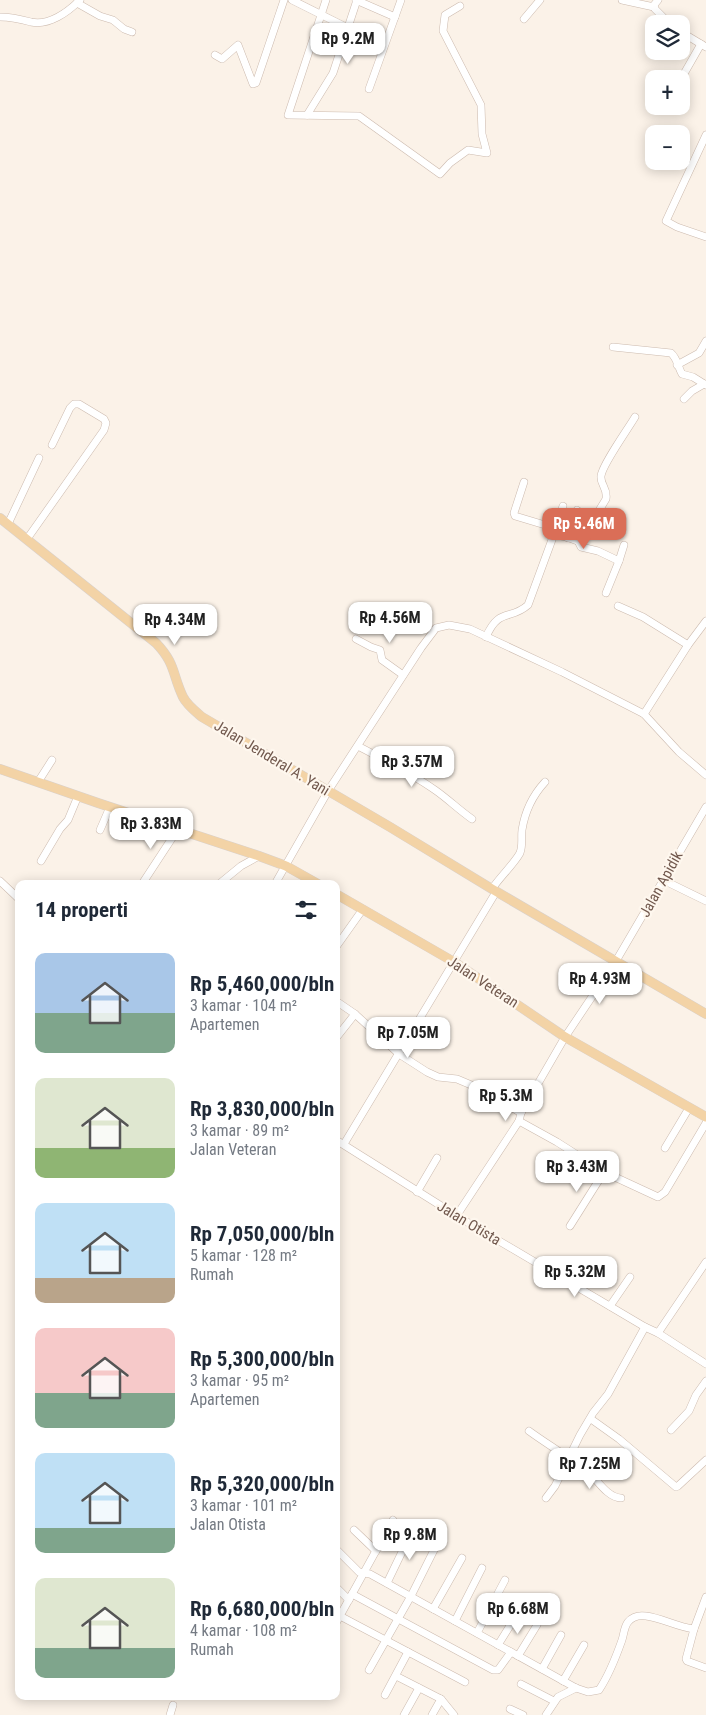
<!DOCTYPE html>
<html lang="id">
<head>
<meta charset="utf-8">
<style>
	:root { --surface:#fff; --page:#f2f2f3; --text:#1f2937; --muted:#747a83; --accent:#da6e57 }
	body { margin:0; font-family:"Roboto Condensed",sans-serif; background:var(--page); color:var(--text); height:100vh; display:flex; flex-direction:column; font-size:19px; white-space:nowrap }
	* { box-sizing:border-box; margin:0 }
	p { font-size:16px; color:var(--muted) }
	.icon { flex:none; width:28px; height:28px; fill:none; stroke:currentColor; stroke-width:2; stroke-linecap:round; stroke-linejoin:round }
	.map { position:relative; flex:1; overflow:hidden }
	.panel { position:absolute; left:15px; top:880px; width:325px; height:820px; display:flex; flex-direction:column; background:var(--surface); border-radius:10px; box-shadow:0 2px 12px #0003 }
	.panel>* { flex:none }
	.buttons { position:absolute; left:645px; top:15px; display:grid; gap:10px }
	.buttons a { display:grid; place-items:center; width:45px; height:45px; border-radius:10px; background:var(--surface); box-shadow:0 2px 12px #0003; font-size:25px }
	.price { position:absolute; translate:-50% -42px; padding:0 11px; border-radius:10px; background:#fff; color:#222; font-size:16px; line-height:32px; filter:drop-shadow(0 1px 2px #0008) }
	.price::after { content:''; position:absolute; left:50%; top:30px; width:15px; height:11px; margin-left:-8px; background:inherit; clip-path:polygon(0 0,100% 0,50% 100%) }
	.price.on { background:var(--accent); color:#fff }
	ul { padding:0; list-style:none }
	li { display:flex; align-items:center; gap:15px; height:125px; padding:0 20px }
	li span { display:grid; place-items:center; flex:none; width:140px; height:100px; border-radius:10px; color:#555 }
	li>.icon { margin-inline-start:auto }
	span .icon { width:60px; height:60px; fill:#fffc; stroke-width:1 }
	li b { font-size:21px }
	h2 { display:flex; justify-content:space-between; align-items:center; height:60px; padding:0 20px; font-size:21px }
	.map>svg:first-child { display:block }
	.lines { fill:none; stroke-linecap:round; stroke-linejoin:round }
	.minor-casing { stroke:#ccbaae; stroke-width:8 }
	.major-casing { stroke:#d8d1cd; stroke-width:10 }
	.minor { stroke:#fff; stroke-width:7 }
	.major { stroke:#f3d3a6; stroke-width:9 }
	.labels { text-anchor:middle; stroke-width:4.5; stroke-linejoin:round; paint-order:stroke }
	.street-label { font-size:15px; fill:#72594e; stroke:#fef7ee }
</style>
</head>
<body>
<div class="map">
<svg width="706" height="1715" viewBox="0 0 706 1715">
	<rect width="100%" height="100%" fill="#fbf2e8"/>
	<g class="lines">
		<defs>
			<g id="minor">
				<polyline points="292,0 348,28 385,43"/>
				<polyline points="326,0 288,115 359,116 440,174 450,163 468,150 487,153 482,134 481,105 443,31 445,15 460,6"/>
				<polyline points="356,0 395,17"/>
				<polyline points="622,0 654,7"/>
				<polyline points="658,0 654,5 655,9 670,24"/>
				<polyline points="77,3 100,16 113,20 124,29 132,32"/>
				<path d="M 0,17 C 12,17 20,19 31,22 C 49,26 68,12 80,0"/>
				<polyline points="524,19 540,0"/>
				<polyline points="681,32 706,47"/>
				<polyline points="215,55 222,59 238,45 253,84 256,83 284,0"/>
				<polyline points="681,79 701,44"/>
				<polyline points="369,89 401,0"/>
				<polyline points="307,115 333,73 357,0"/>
				<polyline points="706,135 666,221 677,227 706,237"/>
				<path d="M 613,347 L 671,353 C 677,358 678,367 682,374 L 693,377 L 706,385"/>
				<polyline points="677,365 699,353 706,341"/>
				<polyline points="684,399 692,391 704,384"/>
				<polyline points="524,482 514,513 515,516 555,528"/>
				<polyline points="8,524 39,458"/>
				<polyline points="554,532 563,506"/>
				<polyline points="568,538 577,510"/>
				<polyline points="27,539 104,430 106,423 104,419 79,404 74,404 70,408 52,445"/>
				<polyline points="578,541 581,547 598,551 619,561 624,545"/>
				<polyline points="606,593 619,561"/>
				<polyline points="618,606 643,617 688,645"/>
				<path d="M 486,637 C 499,607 510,621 528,605 L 553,537 C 560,533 570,539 578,541 L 583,537 L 606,499 C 608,488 600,485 601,476 C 602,465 628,429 635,417"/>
				<polyline points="356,639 371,647 380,650 382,660 403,675"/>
				<polyline points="644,714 688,645 706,621"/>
				<path d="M 358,746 C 384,760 411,773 435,790 C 448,799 459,810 472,819"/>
				<polyline points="38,782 52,760"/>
				<polyline points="100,830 110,807"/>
				<polyline points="41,861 60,829 68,820 78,796"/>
				<polyline points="663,880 706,901"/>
				<polyline points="0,881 19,899"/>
				<polyline points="142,884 178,829"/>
				<polyline points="219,884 241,866 259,856"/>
				<polyline points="275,884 328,791 421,648 436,628 449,625 470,629 562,672 644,714 679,752 706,775"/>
				<path d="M 492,889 C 499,878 514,864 520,853 C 523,845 521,838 522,830 C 525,811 533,795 545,782"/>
				<polyline points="336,947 363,909"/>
				<polyline points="336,1001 355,1014 399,1054 427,1072 438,1077 457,1079 483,1090 521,1113"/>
				<polyline points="336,1038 355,1014"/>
				<polyline points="519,1121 557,1142 604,1172 658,1197 665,1192 706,1123"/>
				<polyline points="336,1140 462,1219 645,1327 658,1333 706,1364"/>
				<polyline points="344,1144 496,892"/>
				<polyline points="665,1148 689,1108"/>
				<polyline points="417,1192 437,1158"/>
				<polyline points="457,1215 519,1121 521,1113 565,1037 616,961 706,807"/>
				<polyline points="570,1226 604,1172"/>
				<polyline points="610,1306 630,1277"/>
				<polyline points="658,1333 706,1262"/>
				<polyline points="591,1419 619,1439 676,1487 678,1486 706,1460"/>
				<polyline points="671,1430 689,1411 696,1395 706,1381"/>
				<path d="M 529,1431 C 551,1447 576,1461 596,1480 C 602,1487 611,1498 621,1498"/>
				<polyline points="546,1498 555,1486 580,1435 593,1413 608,1394 645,1327"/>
				<polyline points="354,1530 376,1551"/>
				<path d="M 336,1549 L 359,1572 L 370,1574 L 576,1688 L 588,1692 L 599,1690 C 609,1675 616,1657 622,1640 C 624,1634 624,1627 628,1622 C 632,1617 639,1615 646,1616 C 662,1618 677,1627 694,1629"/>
				<polyline points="387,1583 413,1529"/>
				<polyline points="336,1587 349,1600"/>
				<polyline points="352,1594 493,1670 498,1670 511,1652"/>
				<polyline points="706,1597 694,1629 686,1659 687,1661 706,1668"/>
				<polyline points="433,1609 462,1558"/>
				<polyline points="340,1616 465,1682"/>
				<polyline points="455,1621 482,1568"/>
				<polyline points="336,1623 393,1520"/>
				<polyline points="477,1633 505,1580"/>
				<polyline points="498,1645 521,1608"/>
				<polyline points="518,1656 537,1625"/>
				<polyline points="542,1669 561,1635"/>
				<polyline points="369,1670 411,1596 439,1540"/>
				<polyline points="396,1676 441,1699 454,1715"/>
				<polyline points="563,1681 584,1645"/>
				<polyline points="521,1684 554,1701"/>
				<polyline points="385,1695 408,1652"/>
				<polyline points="510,1709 523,1715"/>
				<polyline points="170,1715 173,1705"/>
				<polyline points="404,1715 419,1688"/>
				<polyline points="432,1715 441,1699"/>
				<polyline points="546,1715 558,1697 576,1688"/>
			</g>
			<g id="major">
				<path d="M 0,518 L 156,643 C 176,664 172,674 183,697 C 187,705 195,711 202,717 L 390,827 L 492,889 L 706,1014"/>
				<polyline points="0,769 98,803 259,856 286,866 318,884"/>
				<polyline points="336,894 454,962 565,1037 706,1117"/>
			</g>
		</defs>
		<use href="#minor" class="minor-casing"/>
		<use href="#major" class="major-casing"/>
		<use href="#minor" class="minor"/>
		<use href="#major" class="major"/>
	</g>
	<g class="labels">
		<g class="street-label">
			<text transform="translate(272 758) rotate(31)" y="5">Jalan Jenderal A. Yani</text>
			<text transform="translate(661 884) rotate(-61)" y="5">Jalan Apidik</text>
			<text transform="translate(483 982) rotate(33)" y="5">Jalan Veteran</text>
			<text transform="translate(469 1223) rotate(31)" y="5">Jalan Otista</text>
		</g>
	</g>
</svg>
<div class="buttons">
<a><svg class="icon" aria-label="layers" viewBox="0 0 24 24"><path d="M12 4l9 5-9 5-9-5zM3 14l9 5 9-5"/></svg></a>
<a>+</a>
<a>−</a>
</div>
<b class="price" style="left:348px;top:65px">Rp 9.2M</b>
<b class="price on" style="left:584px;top:550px">Rp 5.46M</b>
<b class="price" style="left:390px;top:644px">Rp 4.56M</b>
<b class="price" style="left:175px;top:646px">Rp 4.34M</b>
<b class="price" style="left:412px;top:788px">Rp 3.57M</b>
<b class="price" style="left:151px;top:850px">Rp 3.83M</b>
<b class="price" style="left:600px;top:1005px">Rp 4.93M</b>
<b class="price" style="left:408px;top:1059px">Rp 7.05M</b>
<b class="price" style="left:506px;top:1122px">Rp 5.3M</b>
<b class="price" style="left:577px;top:1193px">Rp 3.43M</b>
<b class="price" style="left:575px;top:1298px">Rp 5.32M</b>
<b class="price" style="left:590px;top:1490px">Rp 7.25M</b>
<b class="price" style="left:410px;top:1561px">Rp 9.8M</b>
<b class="price" style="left:518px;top:1635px">Rp 6.68M</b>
<section class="panel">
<h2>14 properti<svg class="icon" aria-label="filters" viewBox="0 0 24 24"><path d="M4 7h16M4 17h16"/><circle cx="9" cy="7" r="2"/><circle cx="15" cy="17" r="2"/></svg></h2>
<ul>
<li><span style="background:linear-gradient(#a9c7e8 60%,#7fa58c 0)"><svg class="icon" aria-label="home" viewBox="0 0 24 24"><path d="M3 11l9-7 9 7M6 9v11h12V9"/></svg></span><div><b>Rp 5,460,000/bln</b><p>3 kamar · 104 m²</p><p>Apartemen</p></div></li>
<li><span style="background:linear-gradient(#dfe7d0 70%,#8fb573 0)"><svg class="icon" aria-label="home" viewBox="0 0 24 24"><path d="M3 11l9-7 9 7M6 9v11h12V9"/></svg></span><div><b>Rp 3,830,000/bln</b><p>3 kamar · 89 m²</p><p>Jalan Veteran</p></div></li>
<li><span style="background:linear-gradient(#bfe0f5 75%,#b9a48a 0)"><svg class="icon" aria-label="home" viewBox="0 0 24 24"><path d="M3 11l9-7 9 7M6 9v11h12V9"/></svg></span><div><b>Rp 7,050,000/bln</b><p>5 kamar · 128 m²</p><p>Rumah</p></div></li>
<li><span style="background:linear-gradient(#f6c9c9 65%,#7fa58c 0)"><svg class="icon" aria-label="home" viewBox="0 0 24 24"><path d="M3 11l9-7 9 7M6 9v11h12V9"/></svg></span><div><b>Rp 5,300,000/bln</b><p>3 kamar · 95 m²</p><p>Apartemen</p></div></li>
<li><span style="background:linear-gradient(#bfe0f5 75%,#7fa58c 0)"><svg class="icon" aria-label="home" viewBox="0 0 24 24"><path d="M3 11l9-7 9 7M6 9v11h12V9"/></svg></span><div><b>Rp 5,320,000/bln</b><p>3 kamar · 101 m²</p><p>Jalan Otista</p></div></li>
<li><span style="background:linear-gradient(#dfe7d0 70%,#7fa58c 0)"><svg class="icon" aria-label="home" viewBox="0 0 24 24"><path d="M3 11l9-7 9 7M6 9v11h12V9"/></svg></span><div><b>Rp 6,680,000/bln</b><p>4 kamar · 108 m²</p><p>Rumah</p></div></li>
</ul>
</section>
</div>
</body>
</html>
